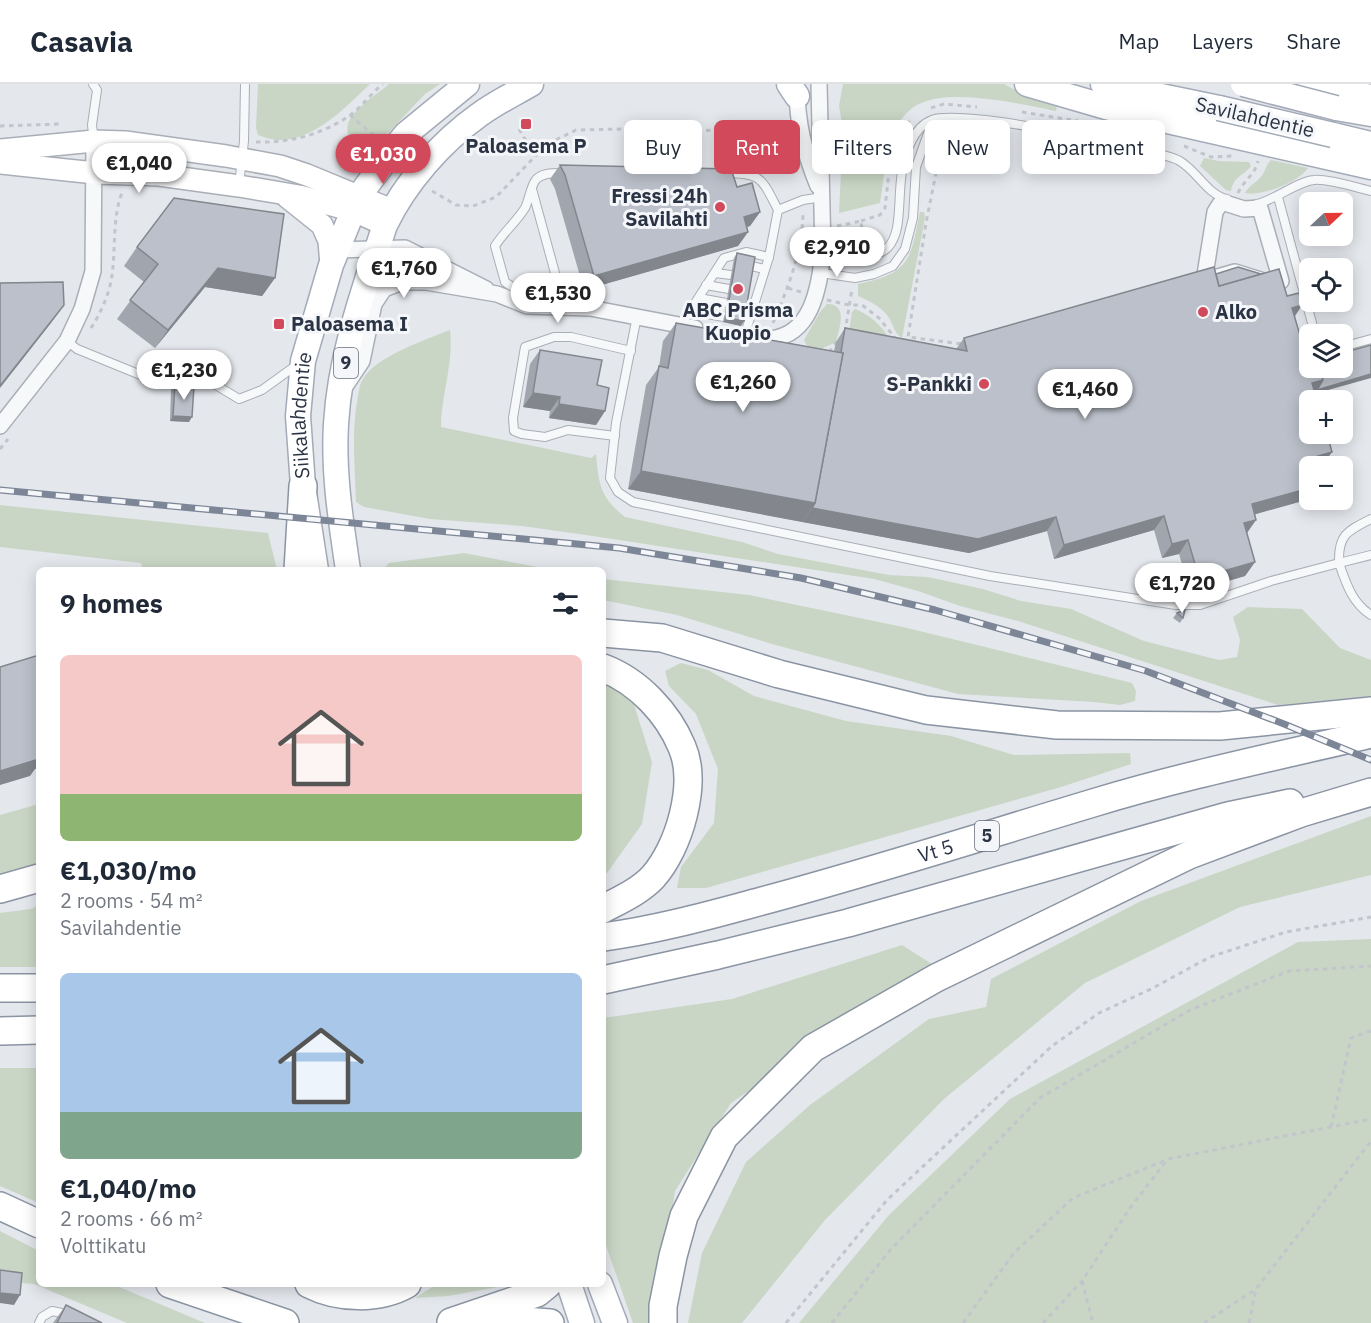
<!DOCTYPE html>
<html lang="en">
<head>
<meta charset="utf-8">
<style>
	:root { --surface:#fff; --page:#f6f6f7; --text:#1f2937; --muted:#747a83; --line:#e0e1e3; --accent:#d1495b }
	body { margin:0; font-family:"IBM Plex Sans",sans-serif; background:var(--page); color:var(--text); height:100vh; display:flex; flex-direction:column; font-size:22px; white-space:nowrap }
	* { box-sizing:border-box; margin:0 }
	p { font-size:20px; color:var(--muted) }
	.icon { flex:none; width:33px; height:33px; fill:none; stroke:currentColor; stroke-width:2; stroke-linecap:round; stroke-linejoin:round }
	.map { position:relative; flex:1; overflow:hidden }
	.details { position:absolute; left:36px; top:483px; width:570px; height:720px; display:flex; flex-direction:column; background:var(--surface); border-radius:9px; box-shadow:0 3px 15px #0003 }
	.details>* { flex:none }
	.top-card { position:absolute; left:624px; top:36px; width:570px; height:54px; display:flex; gap:12px }
	.needle { width:39px; rotate:68deg }
	.fabs { position:absolute; left:1299px; top:108px; display:grid; gap:12px }
	.fabs a { display:grid; place-items:center; width:54px; height:54px; border-radius:9px; background:var(--surface); box-shadow:0 3px 15px #0003; font-size:30px }
	.price { position:absolute; translate:-50% -51px; padding:0 14px; border-radius:21px; background:#fff; color:#222; font-size:20px; line-height:39px; filter:drop-shadow(0 2px 3px #0008) }
	.price::after { content:''; position:absolute; left:50%; top:36px; width:18px; height:14px; margin-left:-9px; background:inherit; clip-path:polygon(0 0,100% 0,50% 100%) }
	.price.current { background:var(--accent); color:#fff }
	ul { padding:0; list-style:none }
	li { display:grid; align-content:center; gap:12px; height:318px; padding:0 24px }
	li span { display:grid; place-items:center; height:186px; border-radius:9px; color:#555 }
	li>.icon { margin-inline-start:auto }
	span .icon { width:108px; height:108px; fill:#fffc; stroke-width:1 }
	li b { font-size:26px }
	h2 { display:flex; justify-content:space-between; align-items:center; height:72px; padding:0 24px; font-size:26px }
	.tag { padding:0 21px; border-radius:9px; background:var(--surface); box-shadow:0 3px 15px #0003; font-size:21px; line-height:54px }
	.tag.current { background:var(--accent); color:#fff }
	header { display:flex; align-items:center; gap:36px; box-sizing:border-box; height:84px; padding:0 30px; background:var(--surface); border-bottom:2px solid var(--line) }
	header strong { font-size:28px }
	nav { display:flex; gap:33px; margin-inline-start:auto; font-size:21px }
	.map>svg:first-child { display:block }
	.green { fill:#c9d6c5 }
	.lines { fill:none; stroke-linecap:round; stroke-linejoin:round }
	.lane-casing { stroke:#a9aeb7; stroke-width:10 }
	.street-casing { stroke:#a9aeb7; stroke-width:18 }
	.secondary-casing { stroke:#a9aeb7; stroke-width:24 }
	.primary-casing { stroke:#a3abb8; stroke-width:27 }
	.highway-casing { stroke:#8b94a3; stroke-width:30 }
	.path { stroke:#c2c5cb; stroke-width:3; stroke-dasharray:4.5 4.5; stroke-linecap:butt }
	.lane { stroke:#f7f8fa; stroke-width:8 }
	.street { stroke:#f7f8fa; stroke-width:15 }
	.secondary { stroke:#fff; stroke-width:21 }
	.primary { stroke:#fff; stroke-width:24 }
	.highway { stroke:#fff; stroke-width:27 }
	.rail-casing { stroke:#7d8696; stroke-width:7 }
	.rail { stroke:#f4f6f9; stroke-width:4.5; stroke-dasharray:14; stroke-linecap:butt }
	.primary-bridge-casing { stroke:#a3abb8; stroke-width:27; stroke-linecap:butt }
	.primary-bridge { stroke:#fff; stroke-width:24 }
	.wall { fill:#a1a5ae }
	.shaded-wall { fill:#83868d }
	.building { fill:#bbc0ca; stroke:#83868d; stroke-width:1.5 }
	.poi-dot { fill:#d1495b; stroke:#f4f6f9; stroke-width:2 }
	.labels { text-anchor:middle; stroke-width:6; stroke-linejoin:round; paint-order:stroke }
	.shield { fill:#f4f6f9; stroke:#676e7b; stroke-width:1.5 }
	.shield-label { font-size:18px; font-weight:bold; fill:#2b3445 }
	.street-label { font-size:20px; fill:#2b3445; stroke:#f4f6f9 }
	.poi-label { font-size:20px; font-weight:bold; fill:#2b3445; stroke:#f4f6f9 }
</style>
</head>
<body>
<header>
<strong>Casavia</strong>
<nav><a>Map</a><a>Layers</a><a>Share</a></nav>
</header>
<div class="map">
<svg width="1371" height="1239" viewBox="0 0 1371 1239">
	<rect width="100%" height="100%" fill="#e4e7ec"/>
	<g class="green">
		<path d="M 258,0 L 370,0 C 345,24 313,58 276,56 C 270,55 263,53 258,51 L 256,44 Z"/>
		<path d="M 389,0 L 440,0 L 425,10 L 368,70 C 322,42 364,21 389,0 Z"/>
		<path d="M 843,0 L 1004,0 L 1013,5 L 1058,15 L 1056,27 C 1020,20 952,4 919,20 C 908,25 896,40 892,51 C 886,66 883,102 880,119 L 839,129 L 843,45 L 839,22 Z"/>
		<path d="M 1204,74 L 1219,77 L 1249,78 L 1251,82 C 1243,93 1234,91 1231,107 L 1226,106 L 1200,82 Z"/>
		<path d="M 1271,76 L 1308,84 C 1299,98 1261,113 1245,109 C 1249,101 1258,98 1263,90 C 1266,85 1266,81 1271,76 Z"/>
		<path d="M 920,128 L 924,128 L 925,134 L 902,254 C 893,249 893,237 886,230 C 880,222 867,216 858,212 L 858,200 C 911,189 910,176 920,128 Z"/>
		<path d="M 827,220 C 849,220 839,245 836,258 L 815,268 L 808,264 L 804,256 L 820,228 Z"/>
		<path d="M 855,225 C 872,232 881,241 891,257 L 847,260 L 852,228 Z"/>
		<path d="M 450,246 C 454,279 441,311 441,343 L 591,374 L 596,370 C 599,401 600,413 625,433 L 742,458 L 778,470 L 889,491 L 928,493 L 983,505 L 1021,517 L 1071,525 L 1144,557 L 1219,576 L 1237,573 L 1240,556 L 1233,533 L 1248,523 L 1302,525 L 1340,564 L 1371,576 L 1371,612 L 1278,621 L 1018,537 L 960,522 L 918,507 L 874,495 L 593,452 L 522,442 L 430,435 L 364,423 L 356,418 C 355,383 351,347 358,312 C 359,307 360,299 363,295 C 375,273 427,255 450,246 Z"/>
		<polygon points="0,421 268,449 277,486 143,486 141,479 0,463"/>
		<polygon points="464,469 553,486 383,486 389,479"/>
		<polygon points="603,495 749,511 903,543 1132,599 1136,607 1135,617 1120,621 1094,618 958,610 772,560 677,531 603,516"/>
		<polygon points="681,579 708,586 754,612 846,637 951,652 1014,671 1130,669 1131,680 1061,703 706,804 677,804 681,783 714,739 718,685 696,630 669,602 665,587"/>
		<polygon points="603,599 631,611 652,678 642,740 607,789 603,790"/>
		<polygon points="39,720 39,779 0,791 0,731"/>
		<polygon points="1371,732 1371,791 1240,823 1085,899 944,1015 825,1136 742,1239 688,1239 702,1169 746,1078 810,1021 929,935 986,923 991,895 1141,817"/>
		<polygon points="39,821 39,883 0,883 0,829 31,825"/>
		<polygon points="1371,855 1371,1239 799,1239 889,1131 1010,1015 1298,858"/>
		<polygon points="902,861 935,882 731,1019 675,1107 655,1239 633,1239 603,1153 603,934 732,915"/>
		<polygon points="0,984 39,984 39,1119 0,1102"/>
		<polygon points="0,1147 39,1167 39,1200 112,1200 205,1239 127,1239 34,1200 0,1197"/>
		<polygon points="437,1200 514,1200 448,1212 415,1214"/>
	</g>
	<g class="lines">
		<defs>
			<g id="lane">
				<polyline points="93,0 97,6 92,41 94,57"/>
				<path d="M 723,89 C 762,89 761,93 778,126"/>
				<polyline points="239,101 244,57 245,0"/>
				<path d="M 532,105 L 555,189 L 552,194 L 514,204 L 505,198 L 495,162 C 504,148 516,138 525,124 C 529,116 530,105 535,97 C 540,89 553,89 561,89"/>
				<polyline points="1278,113 1315,250"/>
				<path d="M 1257,120 C 1277,115 1296,98 1314,96 C 1326,94 1358,104 1371,107"/>
				<path d="M 823,167 C 932,195 882,113 911,58 C 915,49 922,40 932,36 C 962,25 1146,62 1178,76 C 1197,86 1206,110 1227,115"/>
				<polyline points="751,182 765,185"/>
				<polyline points="715,189 731,191"/>
				<polyline points="821,189 855,194 874,190 893,182 905,165 913,134 916,83 932,38"/>
				<polyline points="706,201 729,205"/>
				<polyline points="699,214 726,219"/>
				<polyline points="690,227 724,233"/>
				<path d="M 637,232 L 616,339 L 610,394 L 618,408 L 633,418 L 990,492 L 1176,521 L 1200,521 L 1271,497 L 1339,479 C 1338,451 1347,447 1371,435"/>
				<polyline points="681,241 724,174 746,168 769,173"/>
				<polyline points="744,253 769,173 778,126 803,116 823,113"/>
				<polyline points="67,257 77,265 148,294 211,298 239,315 262,306 298,280"/>
				<polyline points="1342,263 1371,255"/>
				<polyline points="615,352 568,346 545,353 522,350 514,347 513,334 525,263 554,253 571,253 631,267"/>
				<path d="M 1371,471 L 1339,479 C 1346,499 1352,519 1371,531"/>
				<polyline points="39,1239 42,1233 52,1227 71,1231"/>
			</g>
			<g id="street">
				<path d="M 797,6 C 797,39 805,71 818,102"/>
				<polygon points="1225,119 1244,125 1260,124 1281,197 1270,199 1235,188 1204,197 1215,128 1220,120"/>
				<polyline points="337,166 405,164 486,205"/>
				<path d="M 751,254 C 808,264 819,212 823,167 L 819,0"/>
				<polyline points="344,304 362,277 374,220 384,205 402,198 426,198 497,210 527,222 590,224 695,244"/>
				<polyline points="0,342 67,257 82,225 93,187 94,57"/>
			</g>
			<g id="secondary">
				<polyline points="0,66 94,57 125,58 226,72 280,82 307,91 392,126"/>
				<polyline points="0,79 95,89 159,91 239,102 299,112 354,127 385,141"/>
				<polyline points="287,113 322,141 329,157 331,181"/>
			</g>
			<g id="primary">
				<polyline points="789,0 797,12"/>
				<polyline points="1027,0 1106,23 1371,83"/>
				<polyline points="1103,0 1219,24"/>
				<polyline points="1310,0 1371,13"/>
				<polyline points="1336,24 1371,30"/>
				<polyline points="1333,51 1371,60"/>
				<path id="s1" d="M 316,486 L 303,402 L 298,332 L 303,277 L 331,181 L 359,112 L 396,62 L 406,50 L 467,0"/>
				<path d="M 348,486 C 341,438 333,389 336,340 C 340,271 364,205 385,141 C 405,99 441,58 479,31 C 495,19 514,10 531,0"/>
				<polyline points="569,1200 582,1239"/>
				<polyline points="600,1200 615,1239"/>
			</g>
			<g id="highway">
				<polyline points="298,486 303,402"/>
				<polyline points="603,549 662,554 779,590 926,626 1057,641 1220,642 1371,627"/>
				<path d="M 603,584 C 638,597 668,629 682,663 C 698,700 679,764 653,793 C 640,807 620,816 603,825"/>
				<polyline points="0,805 39,794"/>
				<path id="s2" d="M 603,853 C 657,846 710,831 762,817 C 874,787 983,752 1093,719 C 1185,691 1278,672 1371,650"/>
				<polyline points="603,896 718,871 848,839 1228,732 1290,719"/>
				<polyline points="0,904 39,904"/>
				<polyline points="0,947 39,946"/>
				<polyline points="0,1122 39,1140"/>
				<polyline points="170,1200 285,1239"/>
				<path d="M 309,1200 C 338,1215 379,1216 407,1200"/>
				<polyline points="451,1238 537,1209 548,1200"/>
				<polyline points="503,1239 524,1237 550,1239"/>
				<polyline points="663,1239 663,1222 673,1172 684,1132 724,1053 813,964 936,894 1189,771 1301,729 1371,708"/>
			</g>
		</defs>
		<use href="#lane" class="lane-casing"/>
		<use href="#street" class="street-casing"/>
		<use href="#secondary" class="secondary-casing"/>
		<use href="#primary" class="primary-casing"/>
		<use href="#highway" class="highway-casing"/>
		<g class="path">
			<polyline points="931,24 944,20 977,23"/>
			<polyline points="1022,28 1078,37"/>
			<polyline points="350,31 378,55"/>
			<polyline points="0,42 61,40"/>
			<polyline points="945,44 926,139 908,253 962,260"/>
			<polyline points="519,45 535,72"/>
			<path d="M 256,58 C 289,59 321,51 349,32 C 362,23 371,9 383,0"/>
			<polyline points="1184,62 1211,73 1232,72"/>
			<polyline points="892,73 897,55 912,34"/>
			<polyline points="432,107 456,121 473,122 496,113 546,61 576,46 625,45 645,50 768,43 777,45 786,52"/>
			<path d="M 1238,109 C 1243,97 1255,91 1258,77"/>
			<polyline points="861,137 880,131 885,124 890,79"/>
			<polyline points="837,142 861,137 862,148 860,163"/>
			<polyline points="788,204 801,208"/>
			<polyline points="827,216 849,221 862,221 879,234 896,255"/>
			<path d="M 773,239 C 788,204 803,166 803,127"/>
			<path d="M 91,244 C 101,229 110,208 112,191 C 116,163 112,132 123,106"/>
			<polyline points="845,248 852,205"/>
			<polyline points="829,268 839,254"/>
			<polyline points="0,365 8,355"/>
			<polyline points="1331,1043 1351,954 1371,947"/>
			<polyline points="1082,1197 1093,1239"/>
			<polyline points="786,1239 887,1116 1052,962 1099,929 1151,905 1210,873 1286,848 1371,833"/>
			<polyline points="832,1239 891,1165 1040,1014 1190,926 1289,887 1371,882"/>
			<polyline points="963,1239 1014,1169 1073,1114 1166,1076"/>
			<polyline points="1043,1239 1082,1197 1130,1124 1168,1075 1371,1035"/>
			<polyline points="1204,1239 1256,1205"/>
			<polyline points="1249,1239 1256,1205 1371,1057"/>
		</g>
		<use href="#lane" class="lane"/>
		<use href="#street" class="street"/>
		<use href="#secondary" class="secondary"/>
		<use href="#primary" class="primary"/>
		<use href="#highway" class="highway"/>
		<defs>
			<polyline id="rail" points="0,406 619,464 801,494 935,526 1146,587 1284,640 1371,676"/>
		</defs>
		<use href="#rail" class="rail-casing"/>
		<use href="#rail" class="rail"/>
		<defs>
			<g id="primary-bridge">
				<polyline points="1243,0 1336,24"/>
				<polyline points="1219,24 1333,51"/>
			</g>
		</defs>
		<use href="#primary-bridge" class="primary-bridge-casing"/>
		<use href="#primary-bridge" class="primary-bridge"/>
	</g>
	<g class="wall">
		<polygon points="560,81 737,103 760,128 750,142 747,143 748,148 738,162 584,206 555,105 550,95"/>
		<polygon points="137,163 275,194 262,212 205,203 155,264 117,235 144,198 124,182"/>
		<polygon points="737,169 741,242 723,238 734,174"/>
		<polygon points="1216,190 1287,212 1302,221 1295,232 1315,310 1322,382 1310,382 1310,411 1306,416 1255,430 1256,436 1247,449 1255,478 1245,492 1190,508 1179,470 1162,474 1154,446 1054,475 1047,447 969,469 628,405 646,301 659,283 663,257 676,239 834,267 836,258 845,244 956,265 964,254"/>
		<polygon points="540,266 597,301 605,327 596,341 549,334 550,327 523,323 530,280"/>
		<polygon points="175,301 189,338 170,337 171,306"/>
		<polygon points="1177,529 1183,534 1180,539 1173,534"/>
		<polygon points="66,1221 102,1239 53,1239"/>
	</g>
	<g class="shaded-wall">
		<polygon points="760,128 750,142 734,147 744,133"/>
		<polygon points="748,148 738,162 584,206 594,192"/>
		<polygon points="218,184 275,194 262,212 205,203 155,264 168,246"/>
		<polygon points="64,221 51,239 0,304 0,302"/>
		<polygon points="1302,221 1293,235 1292,224"/>
		<polygon points="726,234 744,237 741,242 723,238"/>
		<polygon points="1371,290 1371,294 1303,313 1312,299 1323,296"/>
		<polygon points="533,309 560,313 550,327 523,323"/>
		<polygon points="559,320 605,327 596,341 549,334"/>
		<polygon points="173,332 192,333 189,338 170,337"/>
		<polygon points="1332,368 1322,382 1310,382 1308,375"/>
		<polygon points="641,387 815,419 802,438 628,405"/>
		<polygon points="1310,404 1310,411 1306,416 1242,434 1252,420"/>
		<polygon points="812,424 1056,433 1047,447 969,469 802,438"/>
		<polygon points="1164,432 1154,446 1054,475 1064,461"/>
		<polygon points="1256,436 1246,450 1244,439"/>
		<polygon points="1188,456 1179,470 1162,474 1172,460"/>
		<polygon points="1255,478 1245,492 1190,508 1199,494"/>
		<polygon points="39,672 39,684 35,685 30,692 0,701 0,687"/>
		<polygon points="0,1209 20,1211 14,1221 0,1219"/>
	</g>
	<g class="building">
		<polygon points="560,81 731,85 737,103 752,99 760,128 744,133 748,148 594,192 565,91"/>
		<polygon points="174,114 284,130 275,194 218,184 168,246 130,216 158,180 137,163"/>
		<polygon points="737,169 755,173 744,237 726,234"/>
		<polygon points="1214,183 1219,202 1279,185 1287,212 1299,209 1302,221 1292,224 1306,272 1310,270 1310,284 1320,284 1323,296 1312,299 1317,316 1310,316 1310,350 1327,350 1332,368 1308,375 1310,382 1310,404 1252,420 1256,436 1244,439 1255,478 1199,494 1188,456 1172,460 1164,432 1064,461 1056,433 978,455 812,424 815,419 843,269 841,268 845,244 967,267 964,254"/>
		<polygon points="1238,183 1261,190 1219,202 1216,190"/>
		<polygon points="63,198 64,221 0,302 0,199"/>
		<polygon points="676,239 843,269 815,419 641,387 659,282 668,284"/>
		<polygon points="1371,261 1371,290 1317,306 1323,296 1320,284 1342,284 1342,269"/>
		<polygon points="540,266 602,276 597,301 609,304 605,327 559,320 560,313 533,309"/>
		<polygon points="175,301 194,302 192,333 173,332"/>
		<polygon points="1185,526 1183,534 1177,529"/>
		<polygon points="39,571 39,675 0,687 0,583"/>
		<polygon points="0,1186 22,1189 20,1211 0,1209"/>
		<polygon points="66,1221 102,1239 57,1239"/>
	</g>
	<g class="poi-dot">
		<rect x="520" y="34" width="12" height="12" rx="3"/>
		<circle cx="720" cy="123" r="6"/>
		<circle cx="738" cy="205" r="6"/>
		<circle cx="1203" cy="228" r="6"/>
		<rect x="273" y="234" width="12" height="12" rx="3"/>
		<circle cx="984" cy="300" r="6"/>
	</g>
	<g class="labels">
		<g class="shield">
			<rect x="334" y="264" width="24" height="30" rx="4.5"/>
			<rect x="975" y="737" width="24" height="30" rx="4.5"/>
		</g>
		<g class="shield-label">
			<text x="346" y="285">9</text>
			<text x="987" y="758">5</text>
		</g>
		<g class="street-label">
			<text transform="translate(1255 33) rotate(13)" y="7">Savilahdentie</text>
			<text dy="7" stroke="none"><textPath href="#s1" startOffset="156">Siikalahdentie</textPath></text>
			<text dy="7" stroke="none"><textPath href="#s2" startOffset="344">Vt 5</textPath></text>
		</g>
		<g class="poi-label">
			<text x="526" y="69">Paloasema P</text>
			<text x="708" y="119" text-anchor="end">Fressi 24h<tspan x="708" dy="23">Savilahti</tspan></text>
			<text x="738" y="233">ABC Prisma<tspan x="738" dy="23">Kuopio</tspan></text>
			<text x="1215" y="235" text-anchor="start">Alko</text>
			<text x="291" y="247" text-anchor="start">Paloasema I</text>
			<text x="972" y="307" text-anchor="end">S-Pankki</text>
		</g>
	</g>
</svg>
<div class="fabs">
<a><svg class="needle" viewBox="-14 -14 28 28"><path d="M0-13l5 13h-10z" fill="#e53935"/><path d="M0 13l5-13h-10z" fill="#747a83"/></svg></a>
<a><svg class="icon" aria-label="locate" viewBox="0 0 24 24"><circle cx="12" cy="12" r="6"/><path d="M12 2v4M12 18v4M2 12h4M18 12h4"/></svg></a>
<a><svg class="icon" aria-label="layers" viewBox="0 0 24 24"><path d="M12 4l9 5-9 5-9-5zM3 14l9 5 9-5"/></svg></a>
<a>+</a>
<a>−</a>
</div>
<b class="price current" style="left:383px;top:101px">€1,030</b>
<b class="price" style="left:139px;top:110px">€1,040</b>
<b class="price" style="left:837px;top:194px">€2,910</b>
<b class="price" style="left:404px;top:215px">€1,760</b>
<b class="price" style="left:558px;top:240px">€1,530</b>
<b class="price" style="left:184px;top:317px">€1,230</b>
<b class="price" style="left:743px;top:329px">€1,260</b>
<b class="price" style="left:1085px;top:336px">€1,460</b>
<b class="price" style="left:1182px;top:530px">€1,720</b>
<div class="top-card">
<a class="tag">Buy</a>
<a class="tag current">Rent</a>
<a class="tag">Filters</a>
<a class="tag">New</a>
<a class="tag">Apartment</a>
</div>
<section class="details">
<h2>9 homes<svg class="icon" aria-label="filters" viewBox="0 0 24 24"><path d="M4 7h16M4 17h16"/><circle cx="9" cy="7" r="2"/><circle cx="15" cy="17" r="2"/></svg></h2>
<ul>
<li><span style="background:linear-gradient(#f6c9c9 75%,#8fb573 0)"><svg class="icon" aria-label="home" viewBox="0 0 24 24"><path d="M3 11l9-7 9 7M6 9v11h12V9"/></svg></span><div><b>€1,030/mo</b><p>2 rooms · 54 m²</p><p>Savilahdentie</p></div></li>
<li><span style="background:linear-gradient(#a9c7e8 75%,#7fa58c 0)"><svg class="icon" aria-label="home" viewBox="0 0 24 24"><path d="M3 11l9-7 9 7M6 9v11h12V9"/></svg></span><div><b>€1,040/mo</b><p>2 rooms · 66 m²</p><p>Volttikatu</p></div></li>
</ul>
</section>
</div>
</body>
</html>
